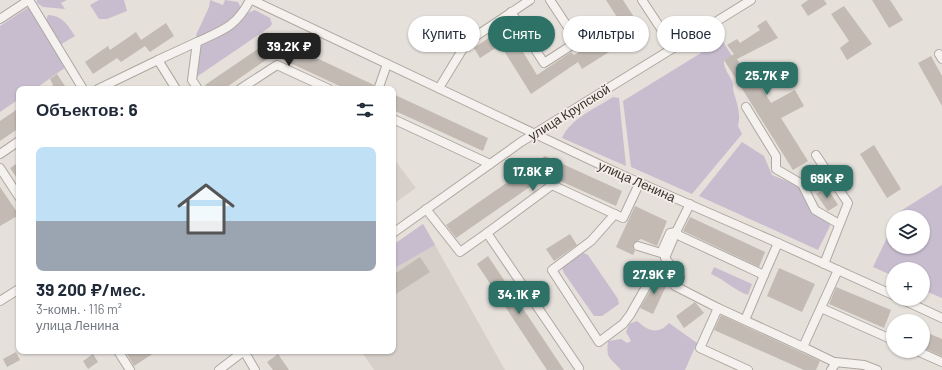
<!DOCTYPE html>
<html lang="ru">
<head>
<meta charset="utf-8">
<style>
	:root { --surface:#fff; --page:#f2f2f3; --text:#1f2937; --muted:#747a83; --line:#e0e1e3; --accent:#2e7267 }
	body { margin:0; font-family:Barlow,sans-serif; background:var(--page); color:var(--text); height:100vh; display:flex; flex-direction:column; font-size:15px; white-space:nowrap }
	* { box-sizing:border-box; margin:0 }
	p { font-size:13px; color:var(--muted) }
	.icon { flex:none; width:22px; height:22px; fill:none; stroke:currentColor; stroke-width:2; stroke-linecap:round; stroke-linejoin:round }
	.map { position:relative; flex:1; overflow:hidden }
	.details { position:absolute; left:16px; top:86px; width:380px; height:268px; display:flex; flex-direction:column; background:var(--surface); border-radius:8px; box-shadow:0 1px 3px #0004 }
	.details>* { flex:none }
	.hud { position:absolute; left:408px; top:16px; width:380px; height:36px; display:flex; gap:8px }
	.controls { position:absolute; left:886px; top:210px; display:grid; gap:8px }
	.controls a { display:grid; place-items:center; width:44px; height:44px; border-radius:50%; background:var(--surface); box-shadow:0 1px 3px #0004; font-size:20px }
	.price { position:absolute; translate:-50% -34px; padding:0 9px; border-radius:8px; background:var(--accent); color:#fff; font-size:13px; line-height:26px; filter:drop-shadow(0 1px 2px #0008) }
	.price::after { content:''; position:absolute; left:50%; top:24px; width:12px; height:9px; margin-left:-6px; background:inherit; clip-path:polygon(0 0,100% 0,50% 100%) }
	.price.selected { background:#222; color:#fff }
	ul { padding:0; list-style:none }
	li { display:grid; align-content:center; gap:8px; height:212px; padding:0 20px }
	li+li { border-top:1px solid var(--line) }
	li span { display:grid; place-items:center; height:124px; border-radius:8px; color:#555 }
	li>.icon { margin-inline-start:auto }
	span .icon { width:72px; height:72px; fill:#fffc; stroke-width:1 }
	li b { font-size:17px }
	h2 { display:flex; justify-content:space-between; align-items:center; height:48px; padding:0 20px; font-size:17px }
	.chip { padding:0 14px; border-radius:18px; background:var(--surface); box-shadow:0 1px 3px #0004; font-size:14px; line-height:36px }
	.chip.selected { background:var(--accent); color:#fff }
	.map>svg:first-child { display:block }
	.built { fill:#d7d0ca }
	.green { fill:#c8bdcf }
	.building { fill:#c2bab3 }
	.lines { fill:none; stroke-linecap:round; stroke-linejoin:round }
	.minor-casing { stroke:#afa8a1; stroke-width:10 }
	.minor { stroke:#f4f1ee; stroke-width:8 }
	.labels { text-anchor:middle; stroke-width:3.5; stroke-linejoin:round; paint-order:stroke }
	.street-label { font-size:13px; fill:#3b3026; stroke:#f4eeeb }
</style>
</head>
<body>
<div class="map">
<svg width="942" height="370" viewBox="0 0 942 370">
	<rect width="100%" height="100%" fill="#e6e0db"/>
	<g class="built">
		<polygon points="393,158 416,188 393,204"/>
		<polygon points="423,224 435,245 505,370 374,370 361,351 393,351 393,245"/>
	</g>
	<g class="green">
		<polygon points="37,0 67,0 61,3 65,9 43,7 37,3"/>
		<polygon points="99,0 124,0 127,11 107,19 99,19 90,5"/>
		<polygon points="210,0 223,5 225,0 238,2 240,6 239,13 242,15 255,10 270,18 272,24 270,27 192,80 197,42 196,35 209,7"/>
		<polygon points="29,7 66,67 35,89 19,89 19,99 0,112 0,26"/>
		<path d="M 48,15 C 63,16 67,24 75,36 L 60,45 L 46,20 Z"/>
		<path d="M 722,40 L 732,56 L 724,60 C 723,69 730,75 733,83 C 733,86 733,90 734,93 C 737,104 741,114 738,126 L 742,134 L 692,194 L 631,167 L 623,101 Z"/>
		<path d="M 613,97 L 619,98 L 626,166 L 562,138 C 570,119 596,108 613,97 Z"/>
		<polygon points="742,142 764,156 772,175 799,186 829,222 830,226 818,250 699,196"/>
		<polygon points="942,185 942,298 923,290 923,269 893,269 893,276 873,267 893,225 893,247 923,247 923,217 897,217 899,212"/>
		<polygon points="423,224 435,245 393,269 393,245"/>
		<path d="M 584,253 L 588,255 L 618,299 L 619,304 L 602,316 L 594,316 L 564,273 L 562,268 C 566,260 575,254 584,253 Z"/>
		<path d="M 714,267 L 752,284 L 748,295 C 734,290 725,280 711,274 Z"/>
		<path d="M 637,321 C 648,331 658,335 669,323 L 697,343 L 685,370 L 621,370 C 609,356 606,359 608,341 L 621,339 L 627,343 L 631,341 L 626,332 L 629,324 Z"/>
	</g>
	<g class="building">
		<polygon points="606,0 623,0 634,17 622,25"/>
		<polygon points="808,0 824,0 827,4 808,16 801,5"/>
		<polygon points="872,0 890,0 903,20 889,28"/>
		<polygon points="844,6 872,44 847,60 840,48 849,41 831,14"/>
		<polygon points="766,20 778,38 737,59 745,72 750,69 771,103 795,90 804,106 781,118 808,161 793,170 724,60 734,54 727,45 737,39 740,43 760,30 757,26"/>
		<polygon points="166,23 174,36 150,52 145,46 121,62 117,58 93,74 85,62 108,46 110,50 136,32 141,40"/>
		<polygon points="625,24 633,37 582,69 578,62 531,94 501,46 514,37 537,75 571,52 574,55"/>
		<polygon points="496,33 502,44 480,58 474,48"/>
		<polygon points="274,38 374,85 374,89 346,89 273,55 224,89 208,89 205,85"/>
		<polygon points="931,56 942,76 942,106 918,63"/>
		<polygon points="57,74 67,89 48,89 53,85 50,79"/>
		<polygon points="393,94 488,138 483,151 393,110"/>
		<polygon points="19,108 19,128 0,141 0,121"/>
		<polygon points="874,145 901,189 887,198 860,154"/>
		<polygon points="545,156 622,191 616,206 547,175 456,238 446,225"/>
		<polygon points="19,162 19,181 10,168"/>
		<polygon points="0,187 19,215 0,226"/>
		<polygon points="827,187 838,205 828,211 816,194"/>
		<polygon points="635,206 667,221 657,246 641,239 633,244 635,251 633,255 616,247"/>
		<polygon points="690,217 765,252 759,267 683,231"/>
		<polygon points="570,234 577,245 554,261 546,249"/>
		<polygon points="488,256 564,370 547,370 477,264"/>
		<polygon points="420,257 430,272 393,296 393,275"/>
		<polygon points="779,268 815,284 802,312 767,296"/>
		<polygon points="654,276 668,282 653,314 640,308 652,288 651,282"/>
		<polygon points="836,287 891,310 884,328 829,304"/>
		<polygon points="695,302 704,313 684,328 676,316"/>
		<polygon points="721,315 820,361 816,370 804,370 714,330"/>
		<polygon points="923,331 942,339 942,356 923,348"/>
		<polygon points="125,351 157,351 134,366"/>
		<polygon points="16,352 20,360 7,367 3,359"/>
		<polygon points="93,354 98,362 88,369 83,361"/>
		<polygon points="278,354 289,370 273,370 267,362"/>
	</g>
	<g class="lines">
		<defs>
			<g id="minor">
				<polyline points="29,0 83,89"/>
				<polyline points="252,0 622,175 778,243 893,295"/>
				<polyline points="550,0 577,41"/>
				<polyline points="642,0 673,47"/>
				<polyline points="511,12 544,63 609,21"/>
				<polyline points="0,19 29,0"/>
				<polyline points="939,54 942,59"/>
				<polyline points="158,60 197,42"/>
				<polyline points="379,87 387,64"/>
				<polyline points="439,88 467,42 530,0"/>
				<polyline points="98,89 158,60 176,89"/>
				<path d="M 198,89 L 192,80 L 197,42 C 223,30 236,27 250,0"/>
				<polyline points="240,89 277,65 329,89"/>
				<polyline points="746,107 776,156 776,169 802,184 815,210 839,224"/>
				<polyline points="393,119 490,164"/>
				<polyline points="0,154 19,141"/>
				<polyline points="816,155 848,203 824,264"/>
				<polyline points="0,168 19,197"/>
				<polyline points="690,204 676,232 680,236 764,275 778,243"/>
				<polyline points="426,209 460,252 487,233 579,368"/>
				<polyline points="615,214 591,241 552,270 599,342 623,324 630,315 647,285"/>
				<polyline points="393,233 521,142 751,0"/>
				<polyline points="487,233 552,185 623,218 640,182"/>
				<polyline points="638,246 661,253 670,233 676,232 665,258 680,277 675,286 718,308"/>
				<polyline points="901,299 942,318"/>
				<polyline points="0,301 19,289"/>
				<polyline points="821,308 893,340"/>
				<polyline points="745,320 764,275"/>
				<polyline points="118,351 130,370"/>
				<polyline points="917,351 942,362"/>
				<polyline points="835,362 864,365 877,370"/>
				<polyline points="219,370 244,351 255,370"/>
				<polyline points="748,370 700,348 718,308 803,347"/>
				<polyline points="831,370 836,363 803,347 838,270"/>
			</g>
		</defs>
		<use href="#minor" class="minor-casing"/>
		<use href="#minor" class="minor"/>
	</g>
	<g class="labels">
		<g class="street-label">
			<text transform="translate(569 112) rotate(-32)" y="5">улица Крупской</text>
			<text transform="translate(637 181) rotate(24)" y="5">улица Ленина</text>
		</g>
	</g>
</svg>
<div class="controls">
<a><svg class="icon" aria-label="layers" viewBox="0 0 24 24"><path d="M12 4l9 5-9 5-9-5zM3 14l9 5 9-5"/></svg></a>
<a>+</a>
<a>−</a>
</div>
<b class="price selected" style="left:289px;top:67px">39.2K ₽</b>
<b class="price" style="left:767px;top:96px">25.7K ₽</b>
<b class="price" style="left:533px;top:192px">17.8K ₽</b>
<b class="price" style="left:827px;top:199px">69K ₽</b>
<b class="price" style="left:654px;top:295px">27.9K ₽</b>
<b class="price" style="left:519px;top:315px">34.1K ₽</b>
<div class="hud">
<a class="chip">Купить</a>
<a class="chip selected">Снять</a>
<a class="chip">Фильтры</a>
<a class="chip">Новое</a>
</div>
<section class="details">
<h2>Объектов: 6<svg class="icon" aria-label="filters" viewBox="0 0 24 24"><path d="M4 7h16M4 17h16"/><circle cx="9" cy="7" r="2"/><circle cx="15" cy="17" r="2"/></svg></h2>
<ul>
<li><span style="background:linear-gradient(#bfe0f5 60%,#9aa5b1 0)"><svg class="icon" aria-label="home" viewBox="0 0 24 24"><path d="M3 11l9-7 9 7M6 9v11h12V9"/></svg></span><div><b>39 200 ₽/мес.</b><p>3-комн. · 116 m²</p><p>улица Ленина</p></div></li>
</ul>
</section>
</div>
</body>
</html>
